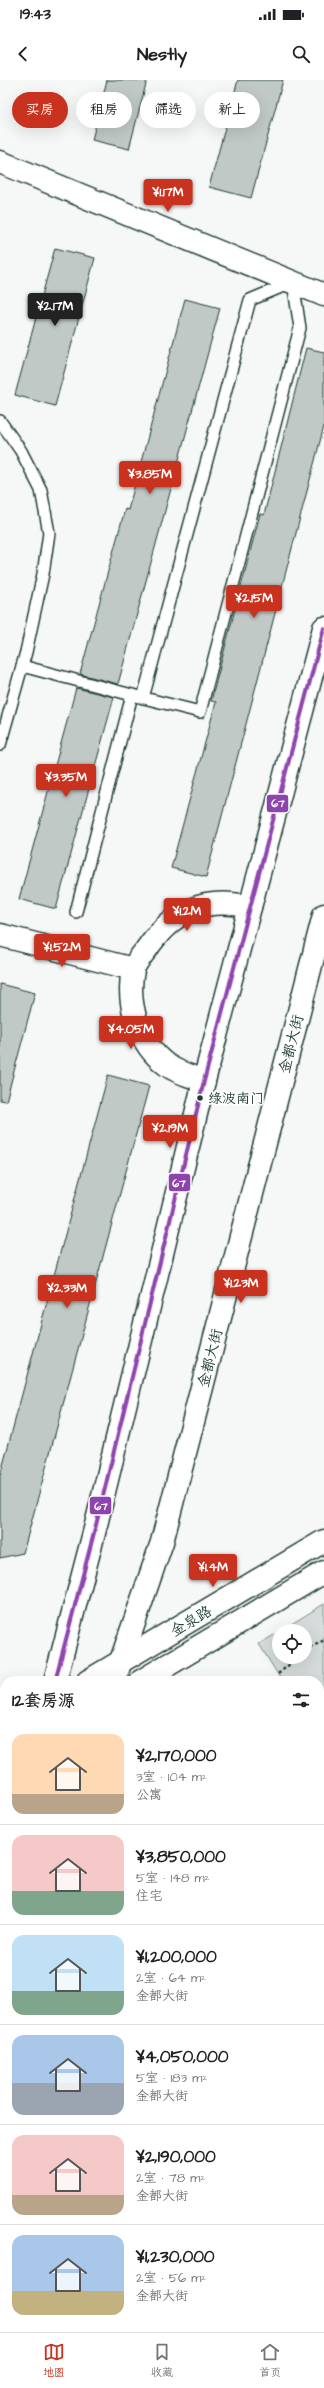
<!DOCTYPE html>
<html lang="zh">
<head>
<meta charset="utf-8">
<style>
	:root { --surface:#fff; --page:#f6f6f6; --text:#202124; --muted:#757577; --line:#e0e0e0; --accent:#c8321e }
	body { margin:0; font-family:"Architects Daughter","LXGW WenKai TC",sans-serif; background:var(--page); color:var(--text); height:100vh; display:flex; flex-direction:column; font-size:15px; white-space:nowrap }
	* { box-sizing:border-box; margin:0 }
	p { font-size:13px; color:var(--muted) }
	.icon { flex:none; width:22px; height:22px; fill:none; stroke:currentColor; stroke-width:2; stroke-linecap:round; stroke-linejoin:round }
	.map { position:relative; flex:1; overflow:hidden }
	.details { position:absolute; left:0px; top:1596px; width:324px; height:656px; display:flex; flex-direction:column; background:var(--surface); border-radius:16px 16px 0 0; box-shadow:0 4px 16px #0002 }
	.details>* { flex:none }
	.banner { position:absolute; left:12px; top:12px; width:300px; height:36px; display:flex; gap:8px }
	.fabs { position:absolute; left:272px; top:1544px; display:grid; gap:8px }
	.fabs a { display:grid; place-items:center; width:40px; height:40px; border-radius:50%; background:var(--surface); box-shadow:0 4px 16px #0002; font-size:20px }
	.price { position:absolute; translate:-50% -34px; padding:0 9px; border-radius:4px; background:var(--accent); color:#fff; font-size:13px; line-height:26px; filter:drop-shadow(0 1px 2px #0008) }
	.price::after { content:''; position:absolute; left:50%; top:24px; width:12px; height:9px; margin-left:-6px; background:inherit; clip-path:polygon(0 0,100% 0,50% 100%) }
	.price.active { background:#222; color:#fff }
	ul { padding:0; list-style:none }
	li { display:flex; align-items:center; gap:12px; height:100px; padding:0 12px }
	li+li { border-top:1px solid var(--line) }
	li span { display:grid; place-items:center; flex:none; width:112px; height:80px; border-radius:12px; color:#555 }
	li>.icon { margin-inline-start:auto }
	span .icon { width:48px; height:48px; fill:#fffc; stroke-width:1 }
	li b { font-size:17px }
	h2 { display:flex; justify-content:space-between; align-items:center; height:48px; padding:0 12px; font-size:17px }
	.pill { padding:0 14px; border-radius:18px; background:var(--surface); box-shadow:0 4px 16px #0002; font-size:14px; line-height:36px }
	.pill.active { background:var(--accent); color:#fff }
	.status { display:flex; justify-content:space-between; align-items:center; height:28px; padding:0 20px; background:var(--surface); direction:ltr }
	.status svg { height:11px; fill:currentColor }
	header { display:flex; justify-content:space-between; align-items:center; height:52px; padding:0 12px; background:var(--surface); font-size:18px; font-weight:700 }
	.tabs { display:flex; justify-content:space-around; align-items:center; height:56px; border-top:1px solid var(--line); background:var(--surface); font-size:11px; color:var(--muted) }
	.tabs a { display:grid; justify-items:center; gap:2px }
	.tabs .active { color:var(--accent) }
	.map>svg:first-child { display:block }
	.green { fill:#d6dcdb; stroke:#7a8c88 }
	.building { fill:#c0c9c6; stroke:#1f3d34 }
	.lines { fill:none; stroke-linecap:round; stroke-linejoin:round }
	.service-casing { stroke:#1f3d34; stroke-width:14 }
	.minor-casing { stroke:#1f3d34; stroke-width:25 }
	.secondary-casing { stroke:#1f3d34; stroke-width:25 }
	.path { stroke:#1f3d34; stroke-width:2.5; stroke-dasharray:3 3; stroke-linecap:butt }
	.service { stroke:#fff; stroke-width:11 }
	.minor { stroke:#fff; stroke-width:22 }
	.secondary { stroke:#fff; stroke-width:22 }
	.bus-1-casing { stroke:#fff; stroke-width:7 }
	.bus-1 { stroke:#8e44ad; stroke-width:4 }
	.bus-dot { fill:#1f3d34; stroke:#fff; stroke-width:1.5 }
	.labels { text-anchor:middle; stroke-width:3.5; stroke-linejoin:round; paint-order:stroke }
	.bus-label { font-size:14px; fill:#1f3d34; stroke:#fff; text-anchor:start }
	.street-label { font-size:15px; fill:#1f3d34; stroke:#fff }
	.line-badge { stroke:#fff; stroke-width:1.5 }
	.badge-label { font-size:11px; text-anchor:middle; font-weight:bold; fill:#fff }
</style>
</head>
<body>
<div class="status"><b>19:43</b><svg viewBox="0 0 49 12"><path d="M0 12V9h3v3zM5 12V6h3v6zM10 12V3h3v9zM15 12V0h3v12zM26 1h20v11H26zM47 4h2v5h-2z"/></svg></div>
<header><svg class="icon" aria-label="back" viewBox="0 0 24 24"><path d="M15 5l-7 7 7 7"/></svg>Nestly<svg class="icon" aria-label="search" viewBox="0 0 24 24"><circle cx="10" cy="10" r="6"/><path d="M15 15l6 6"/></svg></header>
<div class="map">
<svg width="324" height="2252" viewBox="0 0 324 2252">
	<rect width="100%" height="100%" fill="#f6f7f7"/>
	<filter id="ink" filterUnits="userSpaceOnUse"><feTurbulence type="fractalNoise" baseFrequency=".025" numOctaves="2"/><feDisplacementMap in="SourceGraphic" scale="8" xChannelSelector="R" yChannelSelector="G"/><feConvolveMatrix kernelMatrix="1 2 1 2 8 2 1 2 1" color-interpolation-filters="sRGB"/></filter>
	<g filter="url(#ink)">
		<polygon class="green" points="324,1524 324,1623 319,1622 319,1601 282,1601 259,1564 279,1552 279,1577 305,1577 305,1551 280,1551"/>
		<g class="building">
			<polygon points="107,0 147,0 129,69 92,60"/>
			<polygon points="238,0 283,0 251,118 209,107"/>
			<polygon points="55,168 95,178 55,326 15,315"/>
			<polygon points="185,219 220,228 118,604 80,594 125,429 128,430"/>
			<polygon points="306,268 324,272 324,346 206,797 171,788 216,622 211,621 260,434 264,435"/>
			<polygon points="76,608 114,617 56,829 19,819"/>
			<polygon points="0,904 35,913 6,1021 0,1020"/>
			<polygon points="108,995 149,1006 23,1473 0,1478 0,1396"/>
		</g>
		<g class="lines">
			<defs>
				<g id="service">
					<polyline points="0,341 21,371 41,410 49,453 43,494 26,572 0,665"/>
					<polyline points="22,586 132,615"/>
					<polyline points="76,832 132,615 200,632 300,248 293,202 250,220 143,618"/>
				</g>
				<g id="minor">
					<polyline points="0,82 324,215"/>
					<polyline points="0,855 133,889"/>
					<path d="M 204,1001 C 191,996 178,993 167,985 C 139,965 126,924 133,890 C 135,883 142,875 146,870 C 172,831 204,816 250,827"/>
					<polyline points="0,2117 5,2119"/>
				</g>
				<g id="secondary">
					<polyline points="55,1601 95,1449 204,1001 324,548"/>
					<polyline points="88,1601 324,1461"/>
					<polyline points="114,1601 162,1462 324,835"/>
					<polyline points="141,1601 324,1492"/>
					<polyline points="0,1632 5,1631"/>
					<polyline points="0,1666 5,1666"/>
					<polyline points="32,2252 33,2247"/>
					<polyline points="66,2252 66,2247"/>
				</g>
			</defs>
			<use href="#service" class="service-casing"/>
			<use href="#minor" class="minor-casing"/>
			<use href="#secondary" class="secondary-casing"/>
			<g class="path">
				<polyline points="305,1571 324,1560"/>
				<polyline points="278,1594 298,1577"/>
			</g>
			<use href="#service" class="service"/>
			<use href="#minor" class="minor"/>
			<use href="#secondary" class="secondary"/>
			<defs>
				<polyline id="bus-1" points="55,1601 95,1449 204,1001 324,548"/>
			</defs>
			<use href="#bus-1" class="bus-1-casing"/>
			<use href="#bus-1" class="bus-1"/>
		</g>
	</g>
	<circle class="bus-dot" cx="200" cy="1018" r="3.5"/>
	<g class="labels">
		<g class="bus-label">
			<text x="208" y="1023">绿波南门</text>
		</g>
		<g class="street-label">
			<text transform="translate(291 964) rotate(-76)" y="5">金都大街</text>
			<text transform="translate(210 1278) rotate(-76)" y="5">金都大街</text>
			<text transform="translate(191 1541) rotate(-31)" y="5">金泉路</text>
		</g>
	</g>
	<g class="line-badge">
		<rect x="266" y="714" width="23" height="19" rx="4" fill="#8e44ad"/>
		<rect x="168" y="1093" width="23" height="19" rx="4" fill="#8e44ad"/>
		<rect x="89" y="1416" width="23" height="19" rx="4" fill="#8e44ad"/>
	</g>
	<g class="badge-label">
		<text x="278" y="727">67</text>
		<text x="179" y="1107">67</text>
		<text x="101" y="1430">67</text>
	</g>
</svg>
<div class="fabs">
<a><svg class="icon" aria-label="locate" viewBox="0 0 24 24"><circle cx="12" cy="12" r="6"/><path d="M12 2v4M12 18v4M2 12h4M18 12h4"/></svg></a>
</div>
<b class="price" style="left:168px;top:133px">¥1.17M</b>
<b class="price active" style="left:55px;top:247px">¥2.17M</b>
<b class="price" style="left:150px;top:415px">¥3.85M</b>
<b class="price" style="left:254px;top:539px">¥2.15M</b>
<b class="price" style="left:66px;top:718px">¥3.35M</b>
<b class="price" style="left:187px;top:852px">¥1.2M</b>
<b class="price" style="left:62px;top:888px">¥1.52M</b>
<b class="price" style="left:131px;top:970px">¥4.05M</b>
<b class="price" style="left:170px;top:1069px">¥2.19M</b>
<b class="price" style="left:241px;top:1224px">¥1.23M</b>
<b class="price" style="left:67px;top:1229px">¥2.33M</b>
<b class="price" style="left:213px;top:1508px">¥1.4M</b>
<div class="banner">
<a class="pill active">买房</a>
<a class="pill">租房</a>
<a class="pill">筛选</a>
<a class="pill">新上</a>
</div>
<section class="details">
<h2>12套房源<svg class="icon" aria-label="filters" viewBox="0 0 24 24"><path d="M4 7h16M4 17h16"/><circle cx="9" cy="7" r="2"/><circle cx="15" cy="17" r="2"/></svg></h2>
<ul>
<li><span style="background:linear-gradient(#ffd9b3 75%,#b9a48a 0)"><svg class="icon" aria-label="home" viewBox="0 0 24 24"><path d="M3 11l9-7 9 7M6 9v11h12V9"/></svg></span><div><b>¥2,170,000</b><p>3室 · 104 m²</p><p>公寓</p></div></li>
<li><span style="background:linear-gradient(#f6c9c9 70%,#7fa58c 0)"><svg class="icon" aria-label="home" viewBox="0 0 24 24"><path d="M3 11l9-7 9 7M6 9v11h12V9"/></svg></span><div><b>¥3,850,000</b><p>5室 · 148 m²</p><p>住宅</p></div></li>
<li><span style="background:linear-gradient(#bfe0f5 70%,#7fa58c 0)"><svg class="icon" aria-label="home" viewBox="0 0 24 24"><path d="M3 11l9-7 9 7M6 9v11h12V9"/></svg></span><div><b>¥1,200,000</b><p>2室 · 64 m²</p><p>金都大街</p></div></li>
<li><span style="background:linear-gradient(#a9c7e8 60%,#9aa5b1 0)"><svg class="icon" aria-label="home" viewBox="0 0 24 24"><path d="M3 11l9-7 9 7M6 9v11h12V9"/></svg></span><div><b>¥4,050,000</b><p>5室 · 183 m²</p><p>金都大街</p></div></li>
<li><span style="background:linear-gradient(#f6c9c9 75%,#b9a48a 0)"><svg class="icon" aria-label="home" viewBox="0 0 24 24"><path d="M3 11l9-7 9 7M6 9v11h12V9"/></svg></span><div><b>¥2,190,000</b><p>2室 · 78 m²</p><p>金都大街</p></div></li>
<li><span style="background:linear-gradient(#a9c7e8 70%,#c2b280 0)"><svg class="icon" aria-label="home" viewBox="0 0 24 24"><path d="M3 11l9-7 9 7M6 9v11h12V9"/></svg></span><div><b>¥1,230,000</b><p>2室 · 56 m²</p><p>金都大街</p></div></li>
</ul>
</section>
</div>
<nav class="tabs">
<a class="active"><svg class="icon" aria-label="map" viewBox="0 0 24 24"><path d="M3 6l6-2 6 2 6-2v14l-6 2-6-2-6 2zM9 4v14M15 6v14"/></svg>地图</a>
<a><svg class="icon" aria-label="saved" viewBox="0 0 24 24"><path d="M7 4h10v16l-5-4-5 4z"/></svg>收藏</a>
<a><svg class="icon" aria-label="home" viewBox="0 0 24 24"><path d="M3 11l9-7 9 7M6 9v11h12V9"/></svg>首页</a>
</nav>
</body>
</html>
